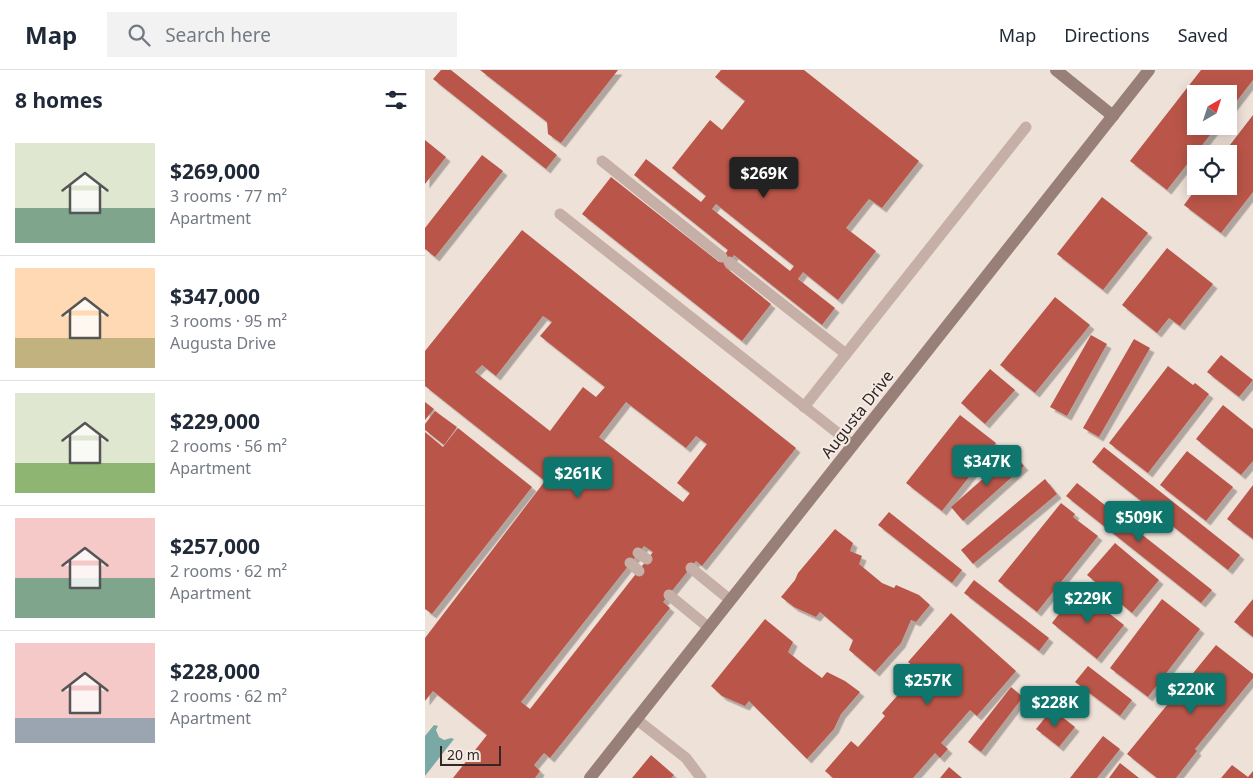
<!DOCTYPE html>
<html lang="en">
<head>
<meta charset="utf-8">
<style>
	:root { --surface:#fff; --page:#f2f2f3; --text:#1f2937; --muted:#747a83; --line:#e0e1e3; --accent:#0f766e }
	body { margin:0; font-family:"Noto Sans",sans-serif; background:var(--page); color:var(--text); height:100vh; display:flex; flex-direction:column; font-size:19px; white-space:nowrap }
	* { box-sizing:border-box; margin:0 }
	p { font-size:16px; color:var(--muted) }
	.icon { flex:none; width:28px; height:28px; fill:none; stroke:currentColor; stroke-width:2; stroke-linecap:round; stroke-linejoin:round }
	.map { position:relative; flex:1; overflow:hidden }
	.details { display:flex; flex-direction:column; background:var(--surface); width:425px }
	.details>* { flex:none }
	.needle { width:32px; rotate:39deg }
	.fabs { position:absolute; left:762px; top:15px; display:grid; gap:10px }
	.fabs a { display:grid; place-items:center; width:50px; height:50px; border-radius:0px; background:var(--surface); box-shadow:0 2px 12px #0003; font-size:25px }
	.scale { position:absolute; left:15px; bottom:12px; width:61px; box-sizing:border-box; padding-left:5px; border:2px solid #312826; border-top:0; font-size:14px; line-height:18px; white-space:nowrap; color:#312826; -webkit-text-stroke:4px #f6ebe4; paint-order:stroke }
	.price { position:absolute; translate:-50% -42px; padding:0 11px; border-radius:5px; background:var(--accent); color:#fff; font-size:16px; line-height:32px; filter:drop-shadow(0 1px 2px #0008) }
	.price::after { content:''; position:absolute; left:50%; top:30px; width:15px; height:11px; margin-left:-8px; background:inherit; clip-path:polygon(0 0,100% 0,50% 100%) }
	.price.active { background:#222; color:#fff }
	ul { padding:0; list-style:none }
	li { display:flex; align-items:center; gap:15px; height:125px; padding:0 15px }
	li+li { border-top:1px solid var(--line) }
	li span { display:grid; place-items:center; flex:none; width:140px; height:100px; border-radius:0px; color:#555 }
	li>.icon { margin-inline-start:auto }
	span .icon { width:60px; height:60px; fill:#fffc; stroke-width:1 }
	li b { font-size:21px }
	h2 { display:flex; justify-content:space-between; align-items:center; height:60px; padding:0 15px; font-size:21px }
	header { display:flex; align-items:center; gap:30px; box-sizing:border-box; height:70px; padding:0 25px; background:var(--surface); border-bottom:1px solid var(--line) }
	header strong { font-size:24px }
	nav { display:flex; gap:28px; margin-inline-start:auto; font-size:18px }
	.search { width:350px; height:45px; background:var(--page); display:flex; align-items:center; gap:12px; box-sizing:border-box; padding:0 18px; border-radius:0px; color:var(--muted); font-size:19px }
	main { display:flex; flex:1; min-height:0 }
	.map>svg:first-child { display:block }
	.water { fill:#7aa8a4 }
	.building { fill:#ba564a; fill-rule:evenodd; filter:url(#shadow) }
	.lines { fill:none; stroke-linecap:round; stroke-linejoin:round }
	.lane { stroke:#c5afa6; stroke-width:11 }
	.secondary { stroke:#987f77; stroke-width:12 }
	.labels { text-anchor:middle; stroke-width:4; stroke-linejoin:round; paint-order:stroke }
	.street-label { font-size:16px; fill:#312826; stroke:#f6ebe4 }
</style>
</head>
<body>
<header>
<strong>Map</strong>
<div class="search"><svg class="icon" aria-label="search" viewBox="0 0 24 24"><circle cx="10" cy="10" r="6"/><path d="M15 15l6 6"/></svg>Search here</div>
<nav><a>Map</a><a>Directions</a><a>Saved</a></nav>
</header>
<main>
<section class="details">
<h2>8 homes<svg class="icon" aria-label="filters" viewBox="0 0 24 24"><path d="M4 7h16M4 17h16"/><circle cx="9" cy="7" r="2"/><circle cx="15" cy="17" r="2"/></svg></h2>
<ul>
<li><span style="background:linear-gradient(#dfe7d0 65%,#7fa58c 0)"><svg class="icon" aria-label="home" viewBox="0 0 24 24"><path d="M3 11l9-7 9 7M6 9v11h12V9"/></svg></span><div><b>$269,000</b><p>3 rooms · 77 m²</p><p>Apartment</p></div></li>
<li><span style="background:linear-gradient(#ffd9b3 70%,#c2b280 0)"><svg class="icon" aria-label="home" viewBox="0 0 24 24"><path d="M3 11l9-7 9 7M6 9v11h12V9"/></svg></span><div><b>$347,000</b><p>3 rooms · 95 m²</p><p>Augusta Drive</p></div></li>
<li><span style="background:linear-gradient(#dfe7d0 70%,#8fb573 0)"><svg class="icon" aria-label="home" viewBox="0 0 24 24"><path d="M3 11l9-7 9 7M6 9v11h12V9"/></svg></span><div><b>$229,000</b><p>2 rooms · 56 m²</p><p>Apartment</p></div></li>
<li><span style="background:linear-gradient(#f6c9c9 60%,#7fa58c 0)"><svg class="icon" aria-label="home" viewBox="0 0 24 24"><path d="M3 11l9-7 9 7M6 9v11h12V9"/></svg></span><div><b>$257,000</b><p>2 rooms · 62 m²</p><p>Apartment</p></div></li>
<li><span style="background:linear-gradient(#f6c9c9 75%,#9aa5b1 0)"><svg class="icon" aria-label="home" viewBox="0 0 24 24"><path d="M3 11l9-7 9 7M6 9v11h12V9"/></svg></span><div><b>$228,000</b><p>2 rooms · 62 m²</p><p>Apartment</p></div></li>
</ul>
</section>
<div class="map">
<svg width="828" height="708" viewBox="0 0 828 708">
	<defs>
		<filter id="shadow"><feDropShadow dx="4.5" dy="4.5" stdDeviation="0" flood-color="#0004"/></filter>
	</defs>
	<rect width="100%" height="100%" fill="#eee1d8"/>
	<polygon class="water" points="9,655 13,656 11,660 14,667 19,670 26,668 29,669 0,706 0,666"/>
	<g class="building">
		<polygon points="16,0 26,0 132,85 121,99 8,9"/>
		<polygon points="55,0 193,0 136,73 123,64 122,52"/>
		<path d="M 296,0 L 379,0 L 494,91 L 457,138 L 444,129 L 421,158 L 451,181 L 413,230 L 378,202 L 373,209 L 410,238 L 397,255 L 309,185 L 300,197 L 346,234 L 317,271 L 157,144 L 186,107 L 294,192 L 303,180 L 209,105 L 221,89 L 276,132 L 281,126 L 247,98 L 285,50 L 297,60 L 320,31 L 290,7 ZM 291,134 L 369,196 L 365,201 L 287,139 Z"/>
		<polygon points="776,0 828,0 828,10 804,41 804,24 771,24 771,56 792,56 742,120 705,91"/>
		<polygon points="828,45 828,122 796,163 759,135 773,116 804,116 804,84 798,84"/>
		<polygon points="0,70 21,87 0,114"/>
		<polygon points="57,85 78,101 10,187 0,179 0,158"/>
		<polygon points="677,127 723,163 678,220 632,184"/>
		<path d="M 97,160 L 371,378 L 277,496 L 271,491 L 238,532 L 245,538 L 125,688 L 119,683 L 109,695 L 115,701 L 110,708 L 28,708 L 62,665 L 8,621 L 0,631 L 0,568 L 120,411 L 0,316 L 0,281 ZM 118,246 L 127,252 L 115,266 L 180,317 L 171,327 L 158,317 L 125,361 L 50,302 L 57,295 L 71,306 ZM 201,332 L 261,378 L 271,366 L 282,374 L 252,413 L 265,423 L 258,432 L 174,367 ZM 219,476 L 228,482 L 105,639 L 96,632 Z"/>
		<polygon points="742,178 788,214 755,256 744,248 732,263 697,235"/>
		<polygon points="630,227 665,255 610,323 575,295"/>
		<polygon points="666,265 682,274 642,346 625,337"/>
		<polygon points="709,269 725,278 674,367 658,358"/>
		<polygon points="796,285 828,310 814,327 782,302"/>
		<polygon points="743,296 768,315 770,313 784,324 723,403 684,373"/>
		<polygon points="565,299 590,320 560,354 536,333"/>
		<polygon points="0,332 9,339 0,350"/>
		<polygon points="798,335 828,359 828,391 816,405 771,369"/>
		<polygon points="10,341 32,357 19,375 0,360 0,354"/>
		<polygon points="535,345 571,373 517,441 481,413"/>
		<polygon points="33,358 107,417 7,544 0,539 0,362 18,377"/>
		<polygon points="679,377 815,485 803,500 667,392"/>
		<polygon points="762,381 808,417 781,451 735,415"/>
		<polygon points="587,383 599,396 538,451 526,437"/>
		<polygon points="620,409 632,424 548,494 536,480"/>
		<polygon points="652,413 787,520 776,533 641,426"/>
		<polygon points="828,415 828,469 802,449"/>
		<polygon points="636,433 650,444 648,447 673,466 612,542 573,511"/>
		<polygon points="464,442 537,500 527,513 453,455"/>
		<polygon points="410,459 428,473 425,481 437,486 434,494 457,513 469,518 471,515 494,525 505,535 491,552 486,550 476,573 450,602 424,580 428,570 395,542 391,547 369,537 356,527 370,510 373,503"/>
		<polygon points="690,473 734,510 707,543 662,505"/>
		<polygon points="549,510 624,568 614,581 539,523"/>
		<polygon points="653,519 699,555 672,589 627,553"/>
		<polygon points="737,529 775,559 723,627 685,598"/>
		<polygon points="828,529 828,567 809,552"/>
		<polygon points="526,543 591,601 552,646 545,640 516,673 523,679 515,688 510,683 488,708 408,708 400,701 426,671 433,677 460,646 457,643 494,601 483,592"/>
		<polygon points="340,549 368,572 363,582 378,594 397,608 402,602 420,611 435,622 416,644 409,659 382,689 324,631 320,636 297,626 286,616"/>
		<polygon points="791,575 828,604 828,608 770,679 772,681 751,708 732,708 702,684"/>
		<polygon points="663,596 707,630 695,646 650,612"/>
		<polygon points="586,617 598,627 556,682 543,672"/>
		<polygon points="627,639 650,657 634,677 611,659"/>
		<polygon points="678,666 695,679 672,708 645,708"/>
		<polygon points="226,685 249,705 246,708 207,708"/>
		<polygon points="695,693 714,708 684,708"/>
		<polygon points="807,695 823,707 828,701 828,708 796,708"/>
		<polygon points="524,697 537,708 515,708"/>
	</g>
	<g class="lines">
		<g class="lane">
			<polyline points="177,91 297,187"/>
			<polyline points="135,144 428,375"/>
			<polyline points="304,192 421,284"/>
			<polyline points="379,337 601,57"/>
			<polyline points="213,483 222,489"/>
			<polyline points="205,493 214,501"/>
			<polyline points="266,498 304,529"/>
			<polyline points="244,525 283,557"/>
			<polyline points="211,649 261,688 276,708"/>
		</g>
		<g class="secondary">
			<polyline points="631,0 688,46"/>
			<polyline points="165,708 724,0"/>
		</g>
	</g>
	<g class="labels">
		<g class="street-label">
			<text transform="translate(432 344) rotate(-52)" y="6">Augusta Drive</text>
		</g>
	</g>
</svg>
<div class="fabs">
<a><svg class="needle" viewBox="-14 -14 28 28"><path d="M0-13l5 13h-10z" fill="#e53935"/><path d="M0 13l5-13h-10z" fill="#747a83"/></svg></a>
<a><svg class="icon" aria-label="locate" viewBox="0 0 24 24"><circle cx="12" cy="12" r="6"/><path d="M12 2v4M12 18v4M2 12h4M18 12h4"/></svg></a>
</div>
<div class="scale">20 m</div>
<b class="price active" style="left:339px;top:129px">$269K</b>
<b class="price" style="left:562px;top:417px">$347K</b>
<b class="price" style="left:153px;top:429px">$261K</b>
<b class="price" style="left:714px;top:473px">$509K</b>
<b class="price" style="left:663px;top:554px">$229K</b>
<b class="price" style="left:503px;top:636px">$257K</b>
<b class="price" style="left:766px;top:645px">$220K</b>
<b class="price" style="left:630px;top:658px">$228K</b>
</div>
</main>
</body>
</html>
